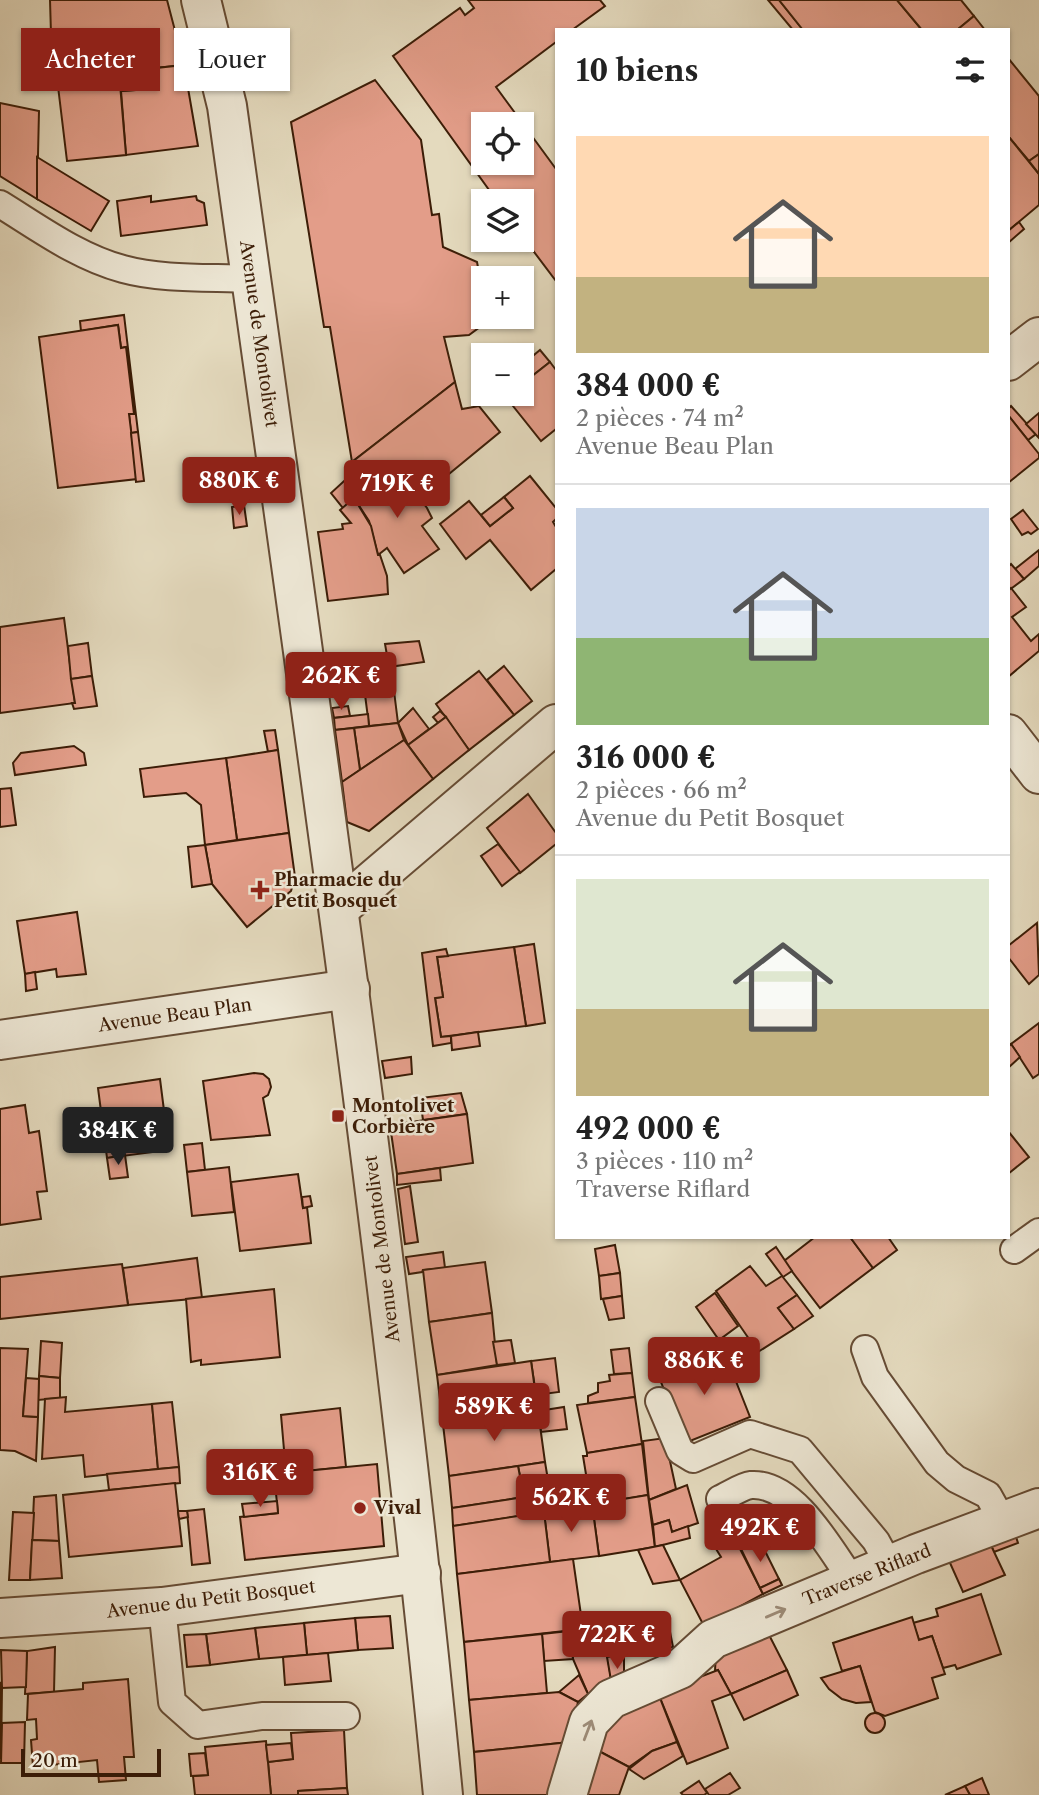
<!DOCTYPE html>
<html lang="fr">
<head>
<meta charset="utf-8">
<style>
	:root { --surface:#fff; --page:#f6f6f6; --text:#222; --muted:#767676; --line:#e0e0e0; --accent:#8f2418 }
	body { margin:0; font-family:"Libre Caslon Text",serif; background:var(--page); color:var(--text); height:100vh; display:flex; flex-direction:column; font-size:26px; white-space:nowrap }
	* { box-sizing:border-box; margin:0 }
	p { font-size:23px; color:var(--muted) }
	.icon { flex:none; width:38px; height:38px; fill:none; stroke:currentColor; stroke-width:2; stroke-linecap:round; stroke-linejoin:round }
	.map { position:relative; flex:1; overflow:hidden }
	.sheet { position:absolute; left:555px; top:28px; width:455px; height:1211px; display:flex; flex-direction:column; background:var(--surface); border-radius:0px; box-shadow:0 2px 5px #0004 }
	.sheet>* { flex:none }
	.banner { position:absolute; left:21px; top:28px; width:429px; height:63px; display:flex; gap:14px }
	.fabs { position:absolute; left:471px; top:112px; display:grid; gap:14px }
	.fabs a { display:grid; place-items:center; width:63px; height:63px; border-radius:0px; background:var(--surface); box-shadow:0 2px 5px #0004; font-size:35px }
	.scale { position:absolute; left:21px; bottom:18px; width:140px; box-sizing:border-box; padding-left:7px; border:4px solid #3c1d07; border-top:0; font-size:19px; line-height:24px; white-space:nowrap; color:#3c1d07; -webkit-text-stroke:5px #ede7d5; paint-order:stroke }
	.price { position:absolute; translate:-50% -60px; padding:0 16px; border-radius:7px; background:var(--accent); color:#fff; font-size:23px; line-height:46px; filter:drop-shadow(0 2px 4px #0008) }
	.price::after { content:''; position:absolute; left:50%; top:42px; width:21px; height:16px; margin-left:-10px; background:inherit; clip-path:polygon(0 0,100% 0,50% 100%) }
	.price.current { background:#222; color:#fff }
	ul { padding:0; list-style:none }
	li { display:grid; align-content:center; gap:14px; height:371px; padding:0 21px }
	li+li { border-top:2px solid var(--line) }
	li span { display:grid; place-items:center; height:217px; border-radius:0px; color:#555 }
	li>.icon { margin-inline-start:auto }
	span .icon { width:126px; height:126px; fill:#fffc; stroke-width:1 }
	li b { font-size:30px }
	h2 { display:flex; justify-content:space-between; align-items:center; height:84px; padding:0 21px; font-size:30px }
	.tag { padding:0 24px; border-radius:0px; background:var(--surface); box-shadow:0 2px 5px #0004; font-size:24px; line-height:63px }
	.tag.current { background:var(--accent); color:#fff }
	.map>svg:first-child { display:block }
	.building { fill:#e39d89; stroke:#3c1d07; stroke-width:2; fill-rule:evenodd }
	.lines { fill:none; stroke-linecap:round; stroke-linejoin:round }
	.lane-casing { stroke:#664c35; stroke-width:30 }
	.street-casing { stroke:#664c35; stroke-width:42 }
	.lane { stroke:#ede7d5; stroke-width:26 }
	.street { stroke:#ede7d5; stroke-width:38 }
	.oneway { stroke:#9d8c78 }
	.poi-dot { fill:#8f2418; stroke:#ede7d5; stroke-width:2.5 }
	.labels { text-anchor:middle; stroke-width:5; stroke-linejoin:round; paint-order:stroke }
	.street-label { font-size:18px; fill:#3c1d07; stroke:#ede7d5 }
	.poi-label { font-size:18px; font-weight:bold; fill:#3c1d07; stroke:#ede7d5; text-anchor:start }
</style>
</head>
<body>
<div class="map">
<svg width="1039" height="1795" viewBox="0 0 1039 1795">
	<rect width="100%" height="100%" fill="#e4dabe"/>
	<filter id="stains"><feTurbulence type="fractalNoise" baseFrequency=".00286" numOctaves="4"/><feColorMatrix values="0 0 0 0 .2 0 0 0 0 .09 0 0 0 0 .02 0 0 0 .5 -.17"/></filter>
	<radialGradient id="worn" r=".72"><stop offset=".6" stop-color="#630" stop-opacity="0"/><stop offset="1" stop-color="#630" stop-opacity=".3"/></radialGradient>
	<g class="building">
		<polygon points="50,0 167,0 184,65 57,78 51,34"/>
		<path d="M 468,0 L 600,0 L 605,6 L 572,30 L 556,30 L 556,42 L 496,87 L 556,169 L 556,281 L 522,236 L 522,201 L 497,201 L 393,56 L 460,8 L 465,15 L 474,8 ZM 483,124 L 522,124 L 522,163 L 483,163 Z"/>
		<polygon points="768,0 779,0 803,30 793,30"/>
		<polygon points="779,0 897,0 922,30 803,30"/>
		<polygon points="897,0 961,0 974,16 957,30 922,30"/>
		<polygon points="974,16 985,30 957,30"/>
		<polygon points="1008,58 1039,96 1039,154 1029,161 1008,136"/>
		<polygon points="184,65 198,146 126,155 121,91 150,89 147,69"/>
		<polygon points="147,69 150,89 121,91 119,72"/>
		<polygon points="119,72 126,155 67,161 57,78"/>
		<polygon points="375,80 421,140 432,215 439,214 443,247 477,262 483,294 483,317 487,317 488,321 469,335 444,337 455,382 352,462 330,327 324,327 291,122"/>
		<polygon points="0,103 39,111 37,199 0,176"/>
		<polygon points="1008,136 1039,174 1039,205 1008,231"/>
		<polygon points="1039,154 1039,174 1029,161"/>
		<polygon points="37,157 109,201 91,231 37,199"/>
		<polygon points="151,196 151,202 196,196 197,200 204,203 207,225 121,236 117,201"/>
		<polygon points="1019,222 1024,229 1008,243 1008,231"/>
		<polygon points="124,315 138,432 131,433 129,414 134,414 126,347 121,348 118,325 81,331 80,321"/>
		<polygon points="118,325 121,348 126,347 134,414 129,414 137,479 58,488 39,337"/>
		<polygon points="540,350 550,362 522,384 522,365"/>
		<polygon points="550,362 556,370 556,429 541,441 505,396 522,394 522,384"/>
		<polygon points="455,382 462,409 479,406 500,432 438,483 439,485 421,500 395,466 343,508 331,493 354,472 352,462"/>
		<polygon points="1011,406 1036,434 1028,440 1008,415 1008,409"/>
		<polygon points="1039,413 1039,438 1026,424"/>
		<polygon points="1008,415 1039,454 1039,458 1008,483"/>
		<polygon points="138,432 144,481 136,482 131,433"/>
		<polygon points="395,466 427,508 432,518 422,526 439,549 404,573 387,548 378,555 369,521 354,498"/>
		<polygon points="530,476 556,508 556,519 553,522 556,527 556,569 531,590 490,540 466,559 440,524 469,501 490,526 513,508 504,497"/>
		<polygon points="504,497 513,508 490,526 481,515"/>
		<polygon points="354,498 371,526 378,555 380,555 387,576 388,594 328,601 318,532 343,529 342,524 351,523 340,510"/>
		<polygon points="244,505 247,526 234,528 232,507"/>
		<polygon points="1023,510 1038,529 1031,534 1028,532 1022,535 1011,519"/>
		<polygon points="1039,550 1039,566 1024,579 1015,569"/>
		<polygon points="1011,564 1024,579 1008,591 1008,567"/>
		<polygon points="1011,588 1026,607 1012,617 1031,641 1039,634 1039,651 1008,677 1008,591"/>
		<polygon points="64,618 75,703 0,713 0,627"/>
		<polygon points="419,641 424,662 389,667 385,644"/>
		<polygon points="88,643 92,676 71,679 68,646"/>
		<polygon points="504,666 532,701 514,715 487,680"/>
		<polygon points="391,667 398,723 369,726 362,671"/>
		<polygon points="479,671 514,715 469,750 436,704"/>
		<polygon points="92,676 97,706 74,709 72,703 75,703 71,679"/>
		<polygon points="348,706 350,716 334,718 332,708"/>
		<polygon points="413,708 429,729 408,745 398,723"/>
		<polygon points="440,711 446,717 438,723 433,717"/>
		<polygon points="368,714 369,726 335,730 334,718"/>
		<polygon points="446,717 469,750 433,779 408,745"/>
		<polygon points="398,723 404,740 360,770 354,728"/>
		<polygon points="354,728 360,770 342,782 335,730"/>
		<polygon points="275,730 278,750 268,752 264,731"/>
		<polygon points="404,740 433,779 369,831 347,822 342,782"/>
		<polygon points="74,746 84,753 86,765 15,775 13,763 21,753"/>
		<polygon points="278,750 289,833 237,840 226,758"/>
		<polygon points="226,758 237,840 205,845 201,805 186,793 144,797 140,769"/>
		<polygon points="11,788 16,825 0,827 0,789"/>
		<polygon points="528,794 556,833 556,844 520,873 487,828"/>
		<polygon points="289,833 295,877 291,891 247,927 212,884 205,845"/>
		<polygon points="498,844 520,872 502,886 481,856"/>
		<polygon points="205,845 212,884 192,887 188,847"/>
		<polygon points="77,912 86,974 57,977 56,969 25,974 17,921"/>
		<polygon points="1037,923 1039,975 1029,984 1008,957 1008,946"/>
		<polygon points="534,944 545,1023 526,1026 514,947"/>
		<polygon points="514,947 526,1026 441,1037 435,998 443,997 437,957"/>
		<polygon points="446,949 448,956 437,957 443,997 435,998 441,1037 451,1036 451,1043 433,1046 422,953"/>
		<polygon points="35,972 37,989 26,991 25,974"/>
		<polygon points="1039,1023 1039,1074 1033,1078 1011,1044"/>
		<polygon points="478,1032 480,1046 452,1050 451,1036"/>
		<polygon points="1011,1044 1020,1057 1008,1068 1008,1047"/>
		<polygon points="411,1057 412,1074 385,1078 382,1061"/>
		<polygon points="254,1073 263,1074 269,1079 271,1087 268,1095 263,1098 270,1135 211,1140 203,1081"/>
		<polygon points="160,1079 169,1150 107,1158 98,1088"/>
		<polygon points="461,1093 467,1114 423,1120 420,1098"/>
		<polygon points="25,1105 29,1133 39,1131 47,1191 37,1192 41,1219 0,1225 0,1109"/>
		<polygon points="467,1114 473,1163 397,1174 390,1125"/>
		<polygon points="1008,1131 1029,1157 1008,1174"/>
		<polygon points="202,1143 205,1170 187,1172 184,1145"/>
		<polygon points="125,1155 128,1177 110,1179 107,1158"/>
		<polygon points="229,1167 234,1212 192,1216 187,1172"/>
		<polygon points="440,1168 441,1180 397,1185 397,1174"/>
		<polygon points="298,1174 303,1208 307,1207 311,1243 240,1251 231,1182"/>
		<polygon points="410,1186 418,1242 405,1244 398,1189"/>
		<polygon points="310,1196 312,1206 303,1208 302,1197"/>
		<polygon points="815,1237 850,1237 873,1268 820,1308 784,1261"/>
		<polygon points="850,1237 888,1237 897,1250 873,1268"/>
		<polygon points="615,1245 620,1273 599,1276 595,1249"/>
		<polygon points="776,1247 792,1271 783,1277 766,1254"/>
		<polygon points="443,1252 445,1268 423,1270 422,1272 409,1274 406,1257"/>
		<polygon points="197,1258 202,1298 128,1305 123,1268"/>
		<polygon points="485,1262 492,1313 429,1322 423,1270"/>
		<polygon points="122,1264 128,1305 0,1319 0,1277"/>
		<polygon points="750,1266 766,1286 782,1276 797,1295 778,1308 794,1329 758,1352 716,1291"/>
		<polygon points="620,1273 622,1296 601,1299 599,1276"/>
		<polygon points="274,1289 280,1357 201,1365 201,1360 191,1362 186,1299"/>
		<polygon points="715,1293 738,1326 719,1340 696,1307"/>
		<polygon points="797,1295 813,1316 794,1329 778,1308"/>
		<polygon points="622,1296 624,1318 609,1320 603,1299"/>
		<polygon points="492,1313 497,1365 437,1375 429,1322"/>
		<polygon points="511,1340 515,1363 497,1365 493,1342"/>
		<polygon points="41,1341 62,1343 60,1378 39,1376"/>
		<polygon points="0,1348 28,1349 23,1416 38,1417 36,1461 15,1451 0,1450"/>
		<polygon points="629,1348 632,1373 614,1374 611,1350"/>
		<polygon points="724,1351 750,1417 685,1443 659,1377"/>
		<polygon points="555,1358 559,1392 536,1395 531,1361"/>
		<polygon points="531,1361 538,1411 443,1424 437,1375"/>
		<polygon points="632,1373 635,1397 588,1403 588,1396 598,1392 598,1383 610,1381 609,1375"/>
		<polygon points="39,1376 60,1378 60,1398 38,1400"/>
		<polygon points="26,1378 39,1379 38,1417 23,1416"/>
		<polygon points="66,1397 65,1412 152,1404 158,1469 85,1477 83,1455 42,1459 45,1399"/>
		<polygon points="635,1397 642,1444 587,1453 577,1405"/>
		<polygon points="172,1402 179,1467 158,1469 152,1404"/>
		<polygon points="564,1407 567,1429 541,1432 538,1411"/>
		<polygon points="340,1408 346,1467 286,1473 281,1415"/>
		<polygon points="538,1411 545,1462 449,1476 443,1424"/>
		<polygon points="665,1438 676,1489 649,1500 643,1441"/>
		<polygon points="642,1444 648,1495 591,1505 583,1456 587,1456 587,1453"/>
		<polygon points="545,1462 549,1486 544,1494 524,1497 518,1466"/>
		<polygon points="377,1464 384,1546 245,1560 240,1517 278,1513 274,1474"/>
		<polygon points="518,1466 524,1497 452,1508 449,1476"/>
		<polygon points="179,1467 180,1483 109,1490 107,1474"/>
		<polygon points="175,1483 182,1546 69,1557 63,1495"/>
		<polygon points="687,1485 698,1523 672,1532 669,1520 653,1525 649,1500"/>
		<polygon points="544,1494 547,1512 453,1526 452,1508"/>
		<polygon points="56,1495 59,1541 32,1540 34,1497"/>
		<polygon points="648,1495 655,1547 599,1556 592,1504"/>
		<polygon points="277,1501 278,1513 244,1517 242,1504"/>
		<polygon points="592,1504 599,1556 550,1562 544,1512"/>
		<polygon points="204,1509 210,1563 192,1565 187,1511"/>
		<polygon points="178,1511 187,1511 188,1517 179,1519"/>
		<polygon points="13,1512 34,1513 30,1580 9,1580"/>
		<polygon points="544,1512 550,1562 457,1574 453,1526"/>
		<polygon points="669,1520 672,1532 688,1526 690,1538 655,1547 653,1525"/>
		<polygon points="1013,1528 1018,1543 994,1552 987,1537"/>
		<polygon points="987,1537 1005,1575 963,1592 946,1554"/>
		<polygon points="735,1539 763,1594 704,1626 680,1580 721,1557 716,1549"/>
		<polygon points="759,1539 779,1579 760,1588 741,1549"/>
		<polygon points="32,1540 59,1541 62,1578 30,1580"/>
		<polygon points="663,1545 680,1580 653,1584 638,1550"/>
		<polygon points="573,1559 583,1629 464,1642 457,1574"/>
		<polygon points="779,1579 782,1585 763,1594 760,1588"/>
		<polygon points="981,1594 1001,1654 957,1669 955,1665 943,1668 932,1636 919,1640 913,1623 938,1616 936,1609"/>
		<polygon points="390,1616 393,1648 358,1650 355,1618"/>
		<polygon points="667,1617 673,1647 607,1657 603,1626"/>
		<polygon points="912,1617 919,1640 932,1636 945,1674 932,1678 938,1698 885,1716 875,1712 860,1666 842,1671 833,1643"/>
		<polygon points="355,1618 358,1650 307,1655 304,1623"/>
		<polygon points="304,1623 307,1655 259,1659 255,1628"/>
		<polygon points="603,1626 613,1692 588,1694 573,1659 569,1631"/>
		<polygon points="255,1628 259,1659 210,1665 206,1634"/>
		<polygon points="766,1629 787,1670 731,1694 718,1670 715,1671 716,1651"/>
		<polygon points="569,1631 573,1659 544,1661 542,1634"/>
		<polygon points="206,1634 210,1665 187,1667 184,1635"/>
		<polygon points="542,1634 547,1693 469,1700 464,1642"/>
		<polygon points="55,1647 54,1692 25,1694 27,1651"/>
		<polygon points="1,1650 27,1651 26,1687 2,1688"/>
		<polygon points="328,1653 331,1681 285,1685 283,1657"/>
		<polygon points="624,1654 624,1684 613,1692 607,1657"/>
		<polygon points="860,1666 871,1702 856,1703 842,1699 829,1689 821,1678"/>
		<polygon points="718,1670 731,1694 712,1701 728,1748 687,1764 658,1693"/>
		<polygon points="787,1670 798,1695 744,1720 731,1694"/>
		<polygon points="579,1675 588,1694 578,1702 559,1692"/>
		<polygon points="128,1679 134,1757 124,1757 126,1780 99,1782 97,1760 33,1767 31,1740 37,1739 36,1719 27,1720 28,1694 83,1689 83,1683"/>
		<polygon points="0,1682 2,1688 1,1758 0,1758"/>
		<polygon points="559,1692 578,1702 570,1742 474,1752 469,1700"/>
		<polygon points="658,1693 677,1742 652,1751 629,1767 595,1749 612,1711"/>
		<circle cx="875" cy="1723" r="10"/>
		<polygon points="25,1722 24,1763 1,1763 2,1723"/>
		<polygon points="344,1730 347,1788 298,1791 298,1795 271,1795 268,1762 293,1759 291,1733"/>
		<polygon points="266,1741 271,1795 195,1795 193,1776 208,1775 205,1747"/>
		<polygon points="570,1742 559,1795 477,1795 474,1752"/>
		<polygon points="677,1742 683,1756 644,1779 629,1769 652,1751"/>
		<polygon points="291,1743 293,1759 268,1762 266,1745"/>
		<polygon points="595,1749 629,1767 619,1795 579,1795"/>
		<polygon points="205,1753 208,1775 191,1776 189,1754"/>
		<polygon points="730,1773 740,1788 728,1795 709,1795 705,1789"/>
		<polygon points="982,1778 989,1795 970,1795 965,1786"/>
		<polygon points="699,1781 707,1793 704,1795 683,1795 681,1793"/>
		<polygon points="965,1786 970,1795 945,1795"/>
		<polygon points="347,1788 348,1795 298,1795 298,1791"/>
	</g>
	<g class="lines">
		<defs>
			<g id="lane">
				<path d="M 0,204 C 39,228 78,257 123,269 C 163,280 210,277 251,279"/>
				<polyline points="1014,1250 1039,1232"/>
				<polyline points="865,1349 875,1377 937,1463 956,1479 988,1495 1002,1520"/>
				<polyline points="659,1401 680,1451 693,1459 750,1434 800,1450 876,1541 889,1565"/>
				<path d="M 720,1499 C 729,1495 742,1486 751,1485 C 794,1482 830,1549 852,1580"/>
				<polyline points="162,1607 172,1702 198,1725 262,1716 346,1716"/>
			</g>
			<g id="street">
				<path d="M 201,0 L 227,106 C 305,668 388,1230 443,1795"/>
				<polyline points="1008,361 1039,337"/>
				<polyline points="1008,734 1039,774"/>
				<polyline points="340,908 556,724"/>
				<polyline points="0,1040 350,989"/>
				<polyline points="0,1618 162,1607 421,1573"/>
				<polyline points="567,1795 589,1722 611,1699 680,1669 713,1639 916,1554 1039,1508"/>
			</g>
		</defs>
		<use href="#lane" class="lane-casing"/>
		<use href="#street" class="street-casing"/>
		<use href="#lane" class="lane"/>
		<use href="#street" class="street"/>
	</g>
	<defs><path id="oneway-shaft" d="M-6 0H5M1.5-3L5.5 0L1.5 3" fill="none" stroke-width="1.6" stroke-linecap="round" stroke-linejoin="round" transform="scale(1.75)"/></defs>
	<g class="oneway">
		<use href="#oneway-shaft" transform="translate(776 1613) rotate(-23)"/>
		<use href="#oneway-shaft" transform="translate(588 1730) rotate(-69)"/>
	</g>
	<g class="poi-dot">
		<path d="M256.5 879.5h7v7h7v7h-7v7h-7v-7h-7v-7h7z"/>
		<rect x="331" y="1109" width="14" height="14" rx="3.5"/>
		<circle cx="360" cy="1508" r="7"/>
	</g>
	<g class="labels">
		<g class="street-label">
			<text transform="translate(259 334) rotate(82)" y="6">Avenue de Montolivet</text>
			<text transform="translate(175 1015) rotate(-8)" y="6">Avenue Beau Plan</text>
			<text transform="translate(382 1249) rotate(-97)" y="6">Avenue de Montolivet</text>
			<text transform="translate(867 1575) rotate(-22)" y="6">Traverse Riflard</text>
			<text transform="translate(211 1599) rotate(-7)" y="6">Avenue du Petit Bosquet</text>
		</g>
		<g class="poi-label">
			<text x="274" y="886">Pharmacie du<tspan x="274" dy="21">Petit Bosquet</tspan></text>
			<text x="352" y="1112">Montolivet<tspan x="352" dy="21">Corbière</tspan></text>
			<text x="374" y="1514">Vival</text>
		</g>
	</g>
	<rect width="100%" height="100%" filter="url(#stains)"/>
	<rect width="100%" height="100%" fill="url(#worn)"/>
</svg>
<div class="fabs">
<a><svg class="icon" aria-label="locate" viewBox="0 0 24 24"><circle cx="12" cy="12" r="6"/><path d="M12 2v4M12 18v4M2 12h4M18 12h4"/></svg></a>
<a><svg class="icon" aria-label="layers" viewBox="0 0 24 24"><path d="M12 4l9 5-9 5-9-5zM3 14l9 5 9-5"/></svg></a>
<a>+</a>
<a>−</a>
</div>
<div class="scale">20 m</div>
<b class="price" style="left:239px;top:517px">880K €</b>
<b class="price" style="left:397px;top:520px">719K €</b>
<b class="price" style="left:341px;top:712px">262K €</b>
<b class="price current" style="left:118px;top:1167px">384K €</b>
<b class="price" style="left:704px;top:1397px">886K €</b>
<b class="price" style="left:494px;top:1443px">589K €</b>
<b class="price" style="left:260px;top:1509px">316K €</b>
<b class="price" style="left:571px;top:1534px">562K €</b>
<b class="price" style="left:760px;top:1564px">492K €</b>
<b class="price" style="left:617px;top:1671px">722K €</b>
<div class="banner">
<a class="tag current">Acheter</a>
<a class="tag">Louer</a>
</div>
<section class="sheet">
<h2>10 biens<svg class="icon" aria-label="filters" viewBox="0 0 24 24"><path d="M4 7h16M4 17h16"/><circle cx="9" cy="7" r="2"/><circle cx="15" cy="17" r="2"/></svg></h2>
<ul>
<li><span style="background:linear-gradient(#ffd9b3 65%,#c2b280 0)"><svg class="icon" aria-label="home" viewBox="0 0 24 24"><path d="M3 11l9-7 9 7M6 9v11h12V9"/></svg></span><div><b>384 000 €</b><p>2 pièces · 74 m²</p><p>Avenue Beau Plan</p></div></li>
<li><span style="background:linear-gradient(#c9d6e8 60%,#8fb573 0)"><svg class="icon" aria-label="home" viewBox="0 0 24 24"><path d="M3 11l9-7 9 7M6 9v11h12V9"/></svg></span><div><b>316 000 €</b><p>2 pièces · 66 m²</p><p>Avenue du Petit Bosquet</p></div></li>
<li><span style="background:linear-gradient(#dfe7d0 60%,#c2b280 0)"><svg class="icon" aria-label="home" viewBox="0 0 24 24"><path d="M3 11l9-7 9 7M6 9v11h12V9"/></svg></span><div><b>492 000 €</b><p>3 pièces · 110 m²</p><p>Traverse Riflard</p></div></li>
</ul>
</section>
</div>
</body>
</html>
